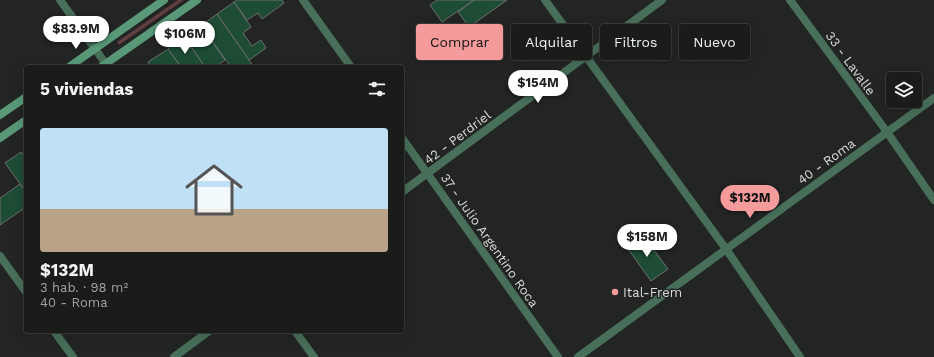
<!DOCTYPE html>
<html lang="es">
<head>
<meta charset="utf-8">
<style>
	:root { --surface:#1a1c1a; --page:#272927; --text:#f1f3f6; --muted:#9fa1a2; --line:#383a39; --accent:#f59b9c }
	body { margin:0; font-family:"Work Sans",sans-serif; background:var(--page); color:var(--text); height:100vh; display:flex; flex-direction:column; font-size:15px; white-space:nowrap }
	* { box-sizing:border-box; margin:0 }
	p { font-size:13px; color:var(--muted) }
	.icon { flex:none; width:22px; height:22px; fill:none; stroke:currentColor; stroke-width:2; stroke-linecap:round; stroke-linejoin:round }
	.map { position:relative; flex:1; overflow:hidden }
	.side { position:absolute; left:24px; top:65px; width:380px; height:268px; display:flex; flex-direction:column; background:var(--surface); border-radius:4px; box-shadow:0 4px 16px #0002,0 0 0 1px var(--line) }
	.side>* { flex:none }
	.guide { position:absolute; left:416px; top:24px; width:380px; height:36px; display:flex; gap:8px }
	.controls { position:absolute; left:886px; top:72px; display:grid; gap:8px }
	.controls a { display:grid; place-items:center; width:36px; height:36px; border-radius:4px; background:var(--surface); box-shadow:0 4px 16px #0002,0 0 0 1px var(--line); font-size:20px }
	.price { position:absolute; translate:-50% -34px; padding:0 9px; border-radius:14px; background:#fff; color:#222; font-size:13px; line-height:26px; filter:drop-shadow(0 1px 2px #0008) }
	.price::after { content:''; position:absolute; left:50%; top:24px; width:12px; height:9px; margin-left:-6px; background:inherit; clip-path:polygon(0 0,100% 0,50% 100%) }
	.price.on { background:var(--accent); color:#111 }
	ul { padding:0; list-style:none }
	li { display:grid; align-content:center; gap:8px; height:212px; padding:0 16px }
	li+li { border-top:1px solid var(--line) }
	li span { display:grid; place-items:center; height:124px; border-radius:4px; color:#555 }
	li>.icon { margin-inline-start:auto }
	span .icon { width:72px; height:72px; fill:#fffc; stroke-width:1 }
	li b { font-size:17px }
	h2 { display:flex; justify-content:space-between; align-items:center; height:48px; padding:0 16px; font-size:17px }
	.pill { padding:0 14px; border-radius:4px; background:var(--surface); box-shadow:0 4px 16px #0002,0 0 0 1px var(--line); font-size:14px; line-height:36px }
	.pill.on { background:var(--accent); color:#111 }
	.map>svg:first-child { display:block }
	.green { fill:#623e3f }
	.building { fill:#1e4c35; stroke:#6c706e }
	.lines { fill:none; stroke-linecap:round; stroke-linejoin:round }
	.minor { stroke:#486f59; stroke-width:8 }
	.secondary { stroke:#599977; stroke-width:8 }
	.poi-dot { fill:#f59b9c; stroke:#222523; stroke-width:1.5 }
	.labels { text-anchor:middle; stroke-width:3; stroke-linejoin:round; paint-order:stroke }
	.street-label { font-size:13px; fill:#d9dbd9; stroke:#222523 }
	.poi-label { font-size:13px; fill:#d9dbd9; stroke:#222523; text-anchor:start }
</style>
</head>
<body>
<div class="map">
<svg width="934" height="357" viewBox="0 0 934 357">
	<rect width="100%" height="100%" fill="#222523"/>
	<polygon class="green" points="178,0 184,0 119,45 117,42"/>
	<g class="building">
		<polygon points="237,0 282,0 284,3 262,19 258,13 247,20 234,2"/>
		<polygon points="437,0 474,0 442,22 430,5"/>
		<polygon points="474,0 507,0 469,27 458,12"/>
		<polygon points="234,2 251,27 243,33 252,46 261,40 266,48 249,60 217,14"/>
		<polygon points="217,14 249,60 254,67 231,67 201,26"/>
		<polygon points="201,26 225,60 215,67 205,67 184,37"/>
		<polygon points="184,37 205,67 181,67 168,49"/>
		<polygon points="168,49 181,67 151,67 148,62"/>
		<polygon points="21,152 26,158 26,192 5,163"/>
		<polygon points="20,184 26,192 26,207 0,225 0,198"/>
		<polygon points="642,234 668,269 651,281 626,246"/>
	</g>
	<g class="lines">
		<g class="minor">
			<polyline points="60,0 108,67"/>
			<polyline points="303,0 351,67"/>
			<polyline points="545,0 726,249 800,357"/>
			<polyline points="790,0 887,132 934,200"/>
			<polyline points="402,138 558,357"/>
			<polyline points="402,192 662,0"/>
			<polyline points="0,256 26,292"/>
			<polyline points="54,331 73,357"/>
			<polyline points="295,331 314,357"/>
			<polyline points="174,357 209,331"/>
			<polyline points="578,357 934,98"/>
		</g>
		<g class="secondary">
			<polyline points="69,67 164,0"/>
			<polyline points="101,67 197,0"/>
			<polyline points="0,115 26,97"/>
			<polyline points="0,138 26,120"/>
		</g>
	</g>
	<circle class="poi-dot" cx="615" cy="292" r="4"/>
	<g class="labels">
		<g class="street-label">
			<text transform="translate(851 63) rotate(54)" y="5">33 - Lavalle</text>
			<text transform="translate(457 137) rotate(-37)" y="5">42 - Perdriel</text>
			<text transform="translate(826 161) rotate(-36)" y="5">40 - Roma</text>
			<text transform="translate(490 240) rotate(55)" y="5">37 - Julio Argentino Roca</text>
		</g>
		<g class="poi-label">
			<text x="623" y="297">Ital-Frem</text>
		</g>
	</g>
</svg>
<div class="controls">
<a><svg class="icon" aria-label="layers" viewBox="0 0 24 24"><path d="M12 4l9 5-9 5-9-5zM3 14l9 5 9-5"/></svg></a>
</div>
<b class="price" style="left:76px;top:50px">$83.9M</b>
<b class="price" style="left:185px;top:55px">$106M</b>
<b class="price" style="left:538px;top:104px">$154M</b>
<b class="price on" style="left:750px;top:219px">$132M</b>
<b class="price" style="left:647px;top:258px">$158M</b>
<div class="guide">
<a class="pill on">Comprar</a>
<a class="pill">Alquilar</a>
<a class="pill">Filtros</a>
<a class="pill">Nuevo</a>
</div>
<section class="side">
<h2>5 viviendas<svg class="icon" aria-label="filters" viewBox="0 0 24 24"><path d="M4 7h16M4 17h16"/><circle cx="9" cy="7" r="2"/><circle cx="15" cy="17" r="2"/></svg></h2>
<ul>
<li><span style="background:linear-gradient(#bfe0f5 65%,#b9a48a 0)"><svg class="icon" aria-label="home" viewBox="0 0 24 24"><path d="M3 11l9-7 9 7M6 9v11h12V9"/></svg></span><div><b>$132M</b><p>3 hab. · 98 m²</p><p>40 - Roma</p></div></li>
</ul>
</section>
</div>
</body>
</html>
